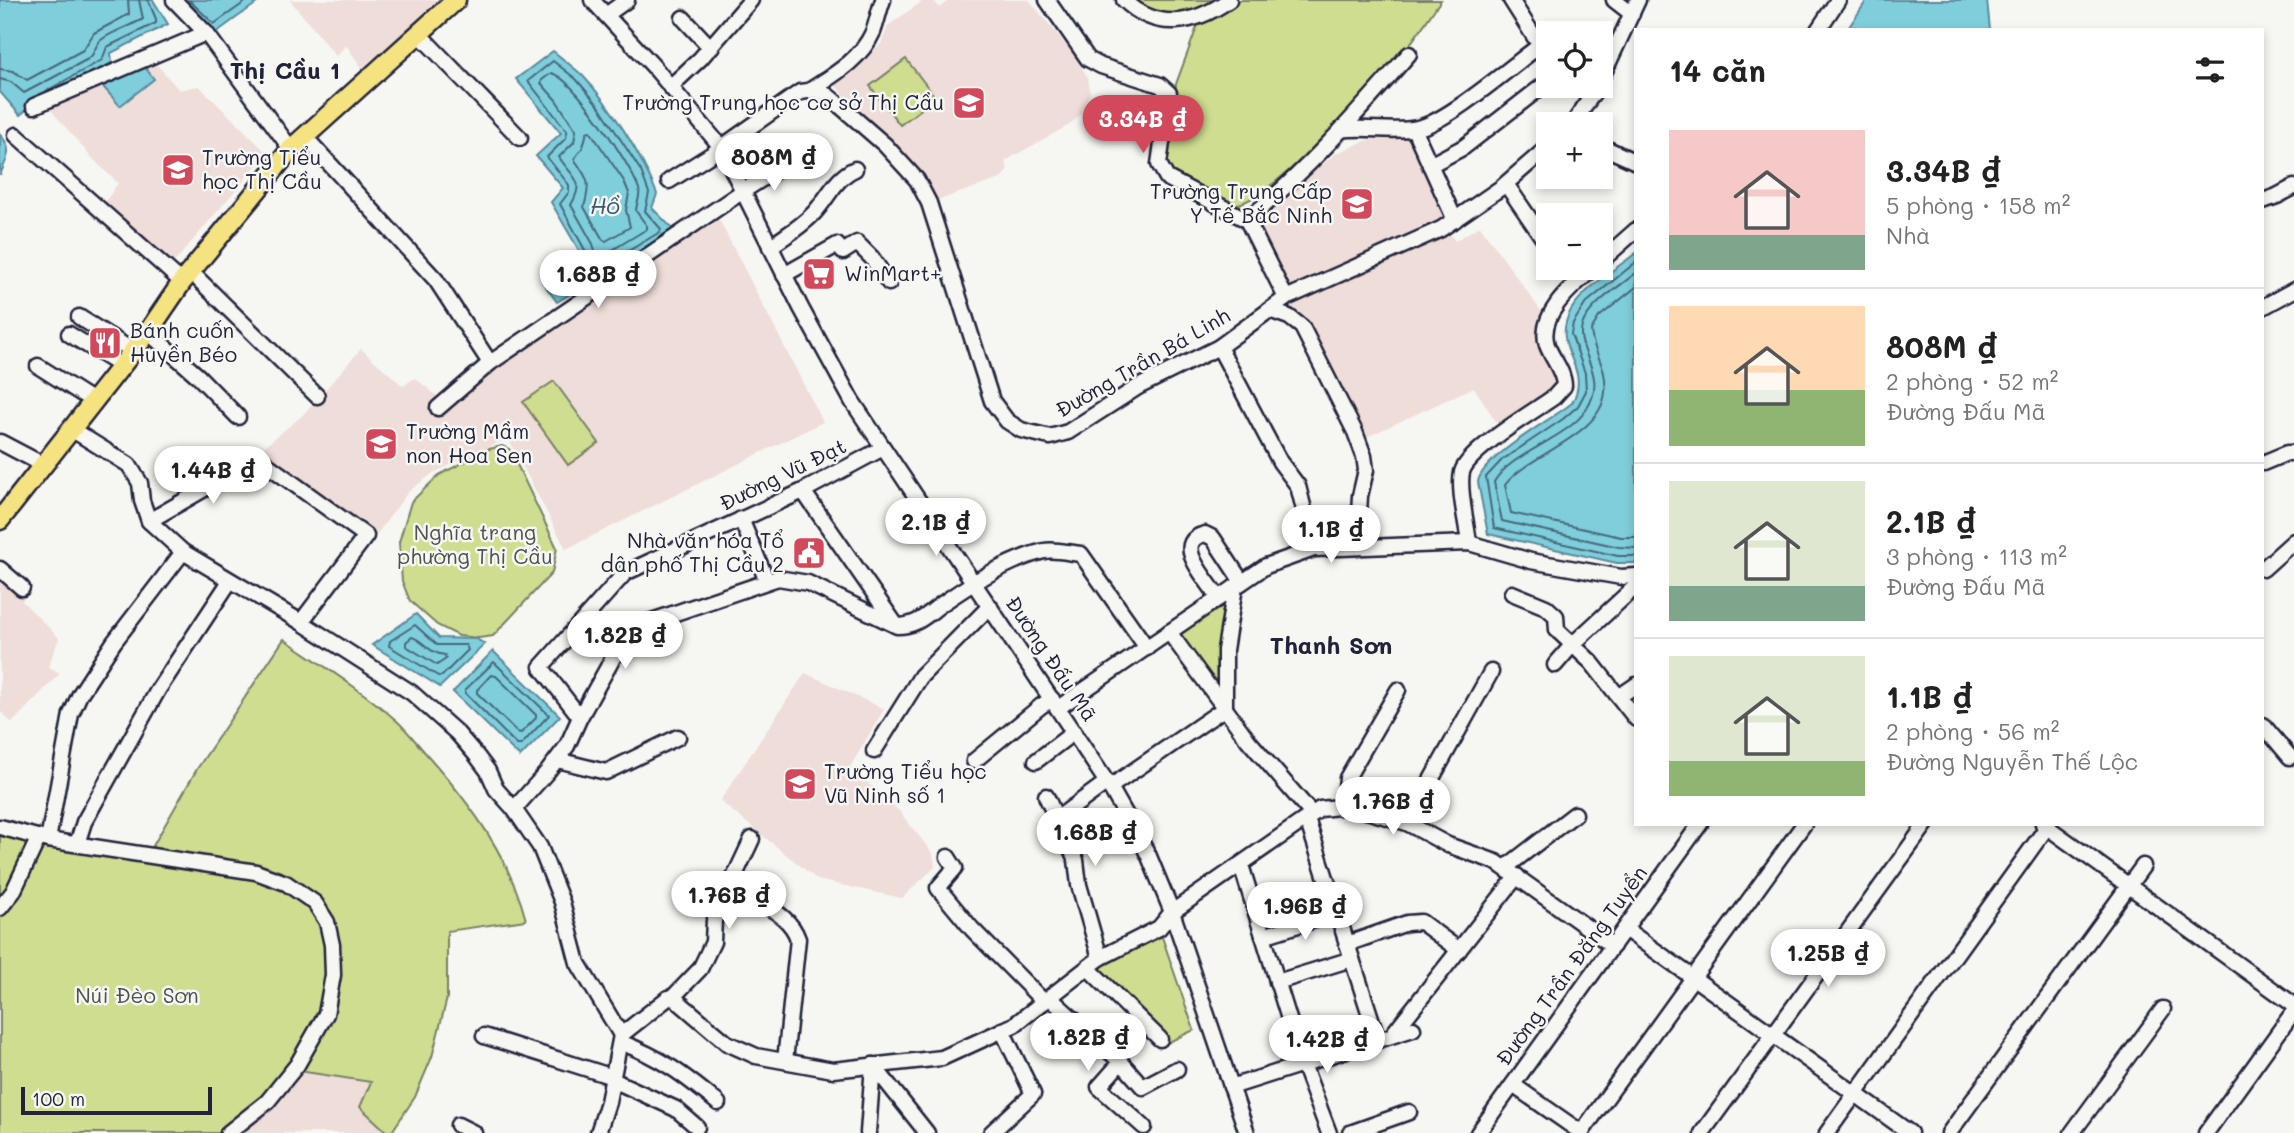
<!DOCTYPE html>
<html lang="vi">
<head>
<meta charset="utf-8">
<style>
	:root { --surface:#fff; --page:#f2f2f2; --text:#222; --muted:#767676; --line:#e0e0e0; --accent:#d1495b }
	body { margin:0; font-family:Mali,sans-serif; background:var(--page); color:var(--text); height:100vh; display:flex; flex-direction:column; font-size:26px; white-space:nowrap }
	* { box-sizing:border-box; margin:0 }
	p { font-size:23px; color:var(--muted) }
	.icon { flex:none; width:38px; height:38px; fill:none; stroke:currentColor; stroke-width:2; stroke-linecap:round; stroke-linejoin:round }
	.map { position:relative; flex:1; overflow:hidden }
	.details { position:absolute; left:1634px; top:28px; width:630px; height:798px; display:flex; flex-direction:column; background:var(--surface); border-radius:0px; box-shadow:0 4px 10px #0003 }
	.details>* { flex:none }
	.fabs { position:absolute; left:1536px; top:21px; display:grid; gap:14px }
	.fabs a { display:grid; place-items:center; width:77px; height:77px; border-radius:0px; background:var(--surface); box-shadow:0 4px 10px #0003; font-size:35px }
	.scale { position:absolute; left:21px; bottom:18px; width:191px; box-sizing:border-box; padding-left:7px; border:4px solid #22223b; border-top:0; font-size:19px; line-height:24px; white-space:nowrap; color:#22223b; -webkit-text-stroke:5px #f6f6f2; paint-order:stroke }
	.price { position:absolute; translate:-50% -60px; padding:0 16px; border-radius:24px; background:#fff; color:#222; font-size:23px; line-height:46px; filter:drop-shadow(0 2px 4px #0008) }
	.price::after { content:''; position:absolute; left:50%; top:42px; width:21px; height:16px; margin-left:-10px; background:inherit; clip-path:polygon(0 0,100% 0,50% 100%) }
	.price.active { background:var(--accent); color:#fff }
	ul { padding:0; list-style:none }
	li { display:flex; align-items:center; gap:21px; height:175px; padding:0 35px }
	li+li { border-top:2px solid var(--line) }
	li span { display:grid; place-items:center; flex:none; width:196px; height:140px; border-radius:0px; color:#555 }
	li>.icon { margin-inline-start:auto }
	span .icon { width:84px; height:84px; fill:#fffc; stroke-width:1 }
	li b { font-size:30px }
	h2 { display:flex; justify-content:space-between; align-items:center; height:84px; padding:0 35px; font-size:30px }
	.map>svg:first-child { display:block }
	.built { fill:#eeddd8 }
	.green { fill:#cedd90; stroke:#788066; stroke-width:2 }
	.water { fill:#7fcedc; stroke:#5a899c; stroke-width:2 }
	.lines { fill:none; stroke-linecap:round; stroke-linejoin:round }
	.shore { stroke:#47677b; stroke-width:2 }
	.minor-casing { stroke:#22223b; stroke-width:19 }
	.major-casing { stroke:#22223b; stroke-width:23 }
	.minor { stroke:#f6f6f2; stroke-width:14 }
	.major { stroke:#f5e381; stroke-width:18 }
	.labels { text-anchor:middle; stroke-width:5; stroke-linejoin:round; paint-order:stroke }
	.poi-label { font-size:21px; fill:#22223b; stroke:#f6f6f2; text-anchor:start }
	.street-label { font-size:21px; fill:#22223b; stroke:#f6f6f2 }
	.park-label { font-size:21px; fill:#4d5150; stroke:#f6f6f2 }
	.water-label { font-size:23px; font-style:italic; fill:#3e566b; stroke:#f6f6f2 }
	.quarter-label { font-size:24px; font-weight:bold; fill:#22223b; stroke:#f6f6f2 }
</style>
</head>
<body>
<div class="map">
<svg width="2294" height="1133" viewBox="0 0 2294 1133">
	<rect width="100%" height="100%" fill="#f6f6f2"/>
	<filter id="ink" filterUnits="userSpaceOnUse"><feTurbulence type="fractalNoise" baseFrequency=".0143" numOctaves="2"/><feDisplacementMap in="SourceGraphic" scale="14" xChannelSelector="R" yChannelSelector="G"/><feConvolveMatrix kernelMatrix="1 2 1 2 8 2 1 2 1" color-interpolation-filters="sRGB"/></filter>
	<g filter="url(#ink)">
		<g class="built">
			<polygon points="290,0 448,0 362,68 346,45 336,56"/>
			<polygon points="924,0 933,0 940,8 949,0 1029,0 1072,52 1088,78 1090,93 1082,113 1069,125 1005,161 1008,170 1000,179 935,201 921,176 832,82 881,44 888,26"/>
			<polygon points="151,58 179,90 199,86 267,153 171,266 100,210 118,183 91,157 46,104"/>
			<polygon points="1412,134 1450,215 1288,290 1252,221 1335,154 1365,141"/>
			<polygon points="717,216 823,422 566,549 508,438 433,473 408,492 374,538 253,456 303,415 361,349 403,386 415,378 438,397 480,368 489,374"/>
			<polygon points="1480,226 1543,314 1539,343 1555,382 1549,392 1499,426 1474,387 1356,442 1285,302 1447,230 1455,241"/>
			<polygon points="0,570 26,595 22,601 59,638 48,667 60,673 12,723 0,711"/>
			<polygon points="805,673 884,709 850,767 899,811 933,854 935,867 902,898 818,880 720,801"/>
			<polygon points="299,1071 372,1082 360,1107 388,1133 244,1133 259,1119"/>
		</g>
		<g class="green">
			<path d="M 1123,0 L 1441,0 C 1429,17 1417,36 1403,53 C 1378,82 1266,208 1231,205 L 1171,170 L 1166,161 L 1174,113 L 1176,84 L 1200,19 L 1188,9 L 1161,17 Z"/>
			<polygon points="906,59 936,98 900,125 870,86"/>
			<polygon points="554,381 599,443 568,465 523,402"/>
			<polygon points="502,446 509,449 512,454 557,548 552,573 493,636 479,638 459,636 437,625 410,601 402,581 399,542 411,502 439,475 489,449"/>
			<polygon points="1219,604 1225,608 1218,690 1178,636 1180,631"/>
			<path d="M 284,639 C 322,665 362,690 397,721 C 408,731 418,745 429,757 C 472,806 509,856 526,920 L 447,931 L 447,998 L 432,1057 L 415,1097 L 391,1133 L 388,1133 L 360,1107 L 371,1082 L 299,1071 L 332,1016 L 332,928 L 289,882 L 150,851 L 197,769 Z"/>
			<polygon points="0,831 274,881 314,906 331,930 331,1009 239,1133 0,1133"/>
			<polygon points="1161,934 1194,1030 1167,1043 1095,967"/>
		</g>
		<g class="water">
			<polygon points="0,0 153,0 168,24 111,53 112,62 97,72 25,111 20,115 0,92"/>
			<polygon points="179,0 261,0 214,34"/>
			<polygon points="1867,0 1987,0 1990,30 1847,30"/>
			<path d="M 553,51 C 563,59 573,67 582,75 C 610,104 642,156 657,194 L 652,208 L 675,231 L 557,302 L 543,283 L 580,252 L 551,202 L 563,188 L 536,156 L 561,133 L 516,79 Z"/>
			<polygon points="141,62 154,79 120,106 98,81"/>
			<path d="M 0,134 C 14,151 7,157 0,175 Z"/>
			<path d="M 1636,253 L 1636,563 L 1617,563 L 1488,534 L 1478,482 C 1481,458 1551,420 1572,403 C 1593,365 1549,350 1571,310 C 1583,289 1617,268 1636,253 Z"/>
			<polygon points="416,614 439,638 476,639 485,644 440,687 372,645"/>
			<polygon points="493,651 560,716 520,757 453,692"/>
		</g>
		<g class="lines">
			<g class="shore">
				<polyline points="189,0 214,24 248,0"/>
				<polygon points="553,61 576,79 599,106 641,171 649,193 645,211 661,229 660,232 560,292 554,286 554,283 584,259 586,252 560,204 569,192 569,185 547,157 566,138 567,131 528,81"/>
				<polyline points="0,69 13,71 27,80 83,50 94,33 129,14 128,0"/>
				<path d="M 551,73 C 574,78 631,165 639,189 C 641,197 636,203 636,211 L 647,226 L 647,229 L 599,258 L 596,256 L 593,244 L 571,205 C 586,179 573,179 559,157 L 574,142 L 576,130 L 556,100 L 541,83 L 542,80 Z"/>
				<path d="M 0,79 L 11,82 L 24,93 L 88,59 C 96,54 94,46 101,40 C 113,31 130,26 143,19 L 139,0"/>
				<polyline points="46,91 102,60 107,47 156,23 156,19 148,0"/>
				<path d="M 590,131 L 624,181 L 629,193 L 626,210 L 630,227 L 606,241 L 603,240 L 584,207 C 591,182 589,180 574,159 L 583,147 L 587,132 Z"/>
				<polyline points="1636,262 1586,303 1573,323 1571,334 1585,373 1586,391 1578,406 1563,419 1502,460 1486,477 1494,528 1618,556 1636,556"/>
				<path d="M 1636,273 C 1620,286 1595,301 1585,319 C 1568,348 1612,371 1586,410 C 1567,439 1510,453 1494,482 L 1502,521 L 1619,547 L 1636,548"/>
				<path d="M 1636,287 L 1599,317 L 1591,330 C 1592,352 1608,366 1605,392 C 1601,437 1529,453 1505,485 L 1511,513 L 1621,537 L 1636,537"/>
				<polygon points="415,625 437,645 466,645 468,650 442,676 438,676 389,646 390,641"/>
				<path d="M 412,637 C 425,641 427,653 445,655 L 446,659 L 437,665 L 406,646 L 406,642 Z"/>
				<polygon points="494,662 549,715 521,745 517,745 465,693 465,690"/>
				<polygon points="491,675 496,676 536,715 536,718 521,733 517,732 477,693 477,690"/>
			</g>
			<defs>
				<g id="minor">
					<polyline points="174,0 206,33"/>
					<polyline points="592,0 654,67 721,147 801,308 852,401 1110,787 1148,854 1172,912 1247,1133"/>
					<polyline points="1047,0 1088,59 1101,66 1160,85 1169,93 1159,164 1167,178 1247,220 1286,298"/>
					<path d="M 1124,0 C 1157,32 1195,24 1229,0"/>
					<polyline points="1511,0 1549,60"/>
					<polyline points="1614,0 1632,14"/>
					<polyline points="606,15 627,0"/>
					<polyline points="683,18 711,48"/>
					<polyline points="1818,30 1838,0"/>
					<polyline points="419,34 520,138"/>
					<polyline points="1601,79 1638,0"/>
					<polyline points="1576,86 1592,96"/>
					<polyline points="670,87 700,59 751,0"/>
					<path d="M 812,89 C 835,74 861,59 873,32 C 877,22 879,10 883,0"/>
					<polyline points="34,106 206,33 291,149"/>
					<polyline points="1573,124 1598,86"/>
					<polyline points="1414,129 1455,220"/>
					<path d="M 1341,130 C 1366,126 1392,133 1417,128 C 1446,123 1512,66 1539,46"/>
					<polyline points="16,135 182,282"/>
					<polyline points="305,137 436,280 490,363"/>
					<polyline points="1601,146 1636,162"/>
					<polyline points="1430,165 1464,147 1549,81"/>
					<polyline points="669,181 712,154 800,92 816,90 827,95 838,104 885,145 917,180 929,203 992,401 1007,421 1021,430 1050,437 1068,432 1138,387 1219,347 1286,298 1441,229 1502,187 1549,146"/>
					<polyline points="1506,184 1549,247"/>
					<polyline points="2263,201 2277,196 2294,187"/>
					<path d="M 1247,220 C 1307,171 1358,112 1409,54"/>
					<path d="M 770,247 C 785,236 801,227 814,213 C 828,198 836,177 855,169"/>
					<polyline points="1601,261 1636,230"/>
					<polyline points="191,272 317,396"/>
					<polyline points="784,275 837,245 843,252 857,243 872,258 889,283"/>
					<polyline points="2263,307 2294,290"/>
					<polyline points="1269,310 1289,317 1302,327 1355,432 1364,456 1366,470 1360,496 1359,513 1363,545"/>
					<polyline points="79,317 133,351"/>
					<polyline points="148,332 198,376 238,417"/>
					<polyline points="69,334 121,366"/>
					<polyline points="1219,347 1280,462 1298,486 1314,549"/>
					<polyline points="38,366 93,401"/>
					<polyline points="438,408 490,363 743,191 786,164"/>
					<polyline points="71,429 129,465 140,483 142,501 149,521 183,552 301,622 412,693 457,733 476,755 488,771 496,789 514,809"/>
					<polyline points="0,442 42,464"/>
					<polyline points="2263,463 2287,453 2294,453"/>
					<polyline points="803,491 896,625"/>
					<polyline points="741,519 767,581"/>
					<polyline points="149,521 258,458 366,536 301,622"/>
					<path d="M 1469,543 C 1467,524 1458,490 1462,472 C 1468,450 1533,412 1554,397 L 1564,386 C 1564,371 1552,359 1547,345 C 1537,314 1574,285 1594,268"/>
					<polyline points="0,569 22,588"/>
					<polyline points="2263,569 2294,541"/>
					<polyline points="1512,593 1546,607 1556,616 1557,630 1592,663 1636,719"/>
					<path d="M 1219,598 C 1208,581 1170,542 1205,534 L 1213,538 L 1242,582"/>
					<polyline points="1169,632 1248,740 1312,814"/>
					<polyline points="1555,665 1573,644 1636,586"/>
					<polyline points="1620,696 1636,685"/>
					<polyline points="1058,708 1266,566 1314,549 1469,543 1531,561 1621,577 1636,576"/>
					<polyline points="580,717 541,667 625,573 803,491 883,448"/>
					<polyline points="2263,725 2290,757"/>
					<polyline points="874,751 921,676 990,606"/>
					<polyline points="557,760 606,772 678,737"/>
					<polyline points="974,761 1041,706 1052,699"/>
					<polyline points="1036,761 1074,732"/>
					<polyline points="1110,787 1225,708 1225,650 1235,587"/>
					<polyline points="1046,796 1076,860 1079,885 1100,958"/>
					<polyline points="1344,806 1347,778 1398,690"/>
					<polyline points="1058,818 1107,782"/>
					<polyline points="1307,819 1378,1040"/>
					<polyline points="1407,823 1491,672"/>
					<polyline points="2043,824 2294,1005"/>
					<polyline points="0,827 48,840 256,872 286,883 315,903 327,922 332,945 333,975 326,1014 297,1065 267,1102 228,1133"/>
					<polyline points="48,840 71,714 80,694 114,642 183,552"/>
					<polyline points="77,844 84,822 158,690 230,581"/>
					<polyline points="948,857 955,868 938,888 972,929 1044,1002"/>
					<polyline points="1241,865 1303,1064 1329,1133"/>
					<polyline points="1505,868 1575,814"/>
					<path d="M 754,898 C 771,909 791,918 798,939 L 785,1061"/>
					<polyline points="0,908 13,892 39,837"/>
					<polyline points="1625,929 1910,1133"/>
					<polyline points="1263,936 1337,913"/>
					<polyline points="1347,944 1407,923 1421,922 1459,950"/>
					<polyline points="1088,968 1160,1039"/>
					<polyline points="1277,982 1352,959"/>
					<polyline points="673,997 700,969 713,942 714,920 752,839"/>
					<polyline points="1050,998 1121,1062 1099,1087 1144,1127"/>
					<path d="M 621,1035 L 578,963 L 562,902 L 540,847 L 514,809 L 548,771 L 567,746 L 580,717 L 622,642 L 634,629 L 646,623 L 778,578 L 808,583 L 897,626 C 918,626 927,614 943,603 C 973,582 1008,560 1044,551 C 1055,549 1070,553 1081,554 L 1147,648"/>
					<polyline points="1392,1035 1517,876"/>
					<polyline points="484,1036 613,1077"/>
					<path d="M 620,1042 C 662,1058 684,1075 718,1103"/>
					<polyline points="1121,1062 1143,1087 1177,1069"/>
					<polyline points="873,1065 927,1133"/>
					<polyline points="613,1080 676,1109 697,1127"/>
					<polyline points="1513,1085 1582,1133"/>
					<polyline points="1231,1087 1413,1029"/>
					<polyline points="458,1125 474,1133"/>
					<polyline points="598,1133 608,1102 621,1035 668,998 673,997 727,1043 756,1056 833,1070 942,1058 1014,1025 1100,958 1159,928 1172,912 1320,809 1349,806 1407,823 1448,845 1496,862 1613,946"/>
					<polyline points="868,1133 873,1065"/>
					<polyline points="991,1133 1033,1094 1002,1030"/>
					<polyline points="1350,1133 1409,1112"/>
					<polyline points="1478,1133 1700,824"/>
					<polyline points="1581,1133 1804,824"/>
					<polyline points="1702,1133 1926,824"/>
					<polyline points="1827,1133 2047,827"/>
					<polyline points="1949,1133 2143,866"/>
					<polyline points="2072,1133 2163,1009"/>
					<polyline points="2206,1133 2294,1011"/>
				</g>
				<polyline id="major" points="0,520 148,332 182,282 291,149 456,0"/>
			</defs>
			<use href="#minor" class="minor-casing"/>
			<use href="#major" class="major-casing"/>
			<use href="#minor" class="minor"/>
			<use href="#major" class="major"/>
		</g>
	</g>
	<defs>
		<symbol id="school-square" viewBox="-11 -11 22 22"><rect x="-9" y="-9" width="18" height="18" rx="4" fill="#d1495b" stroke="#f6f6f2"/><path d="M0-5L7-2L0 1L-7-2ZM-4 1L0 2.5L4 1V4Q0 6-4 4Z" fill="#fff"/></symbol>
		<symbol id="university-square" viewBox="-11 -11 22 22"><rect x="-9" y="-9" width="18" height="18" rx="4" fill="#d1495b" stroke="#f6f6f2"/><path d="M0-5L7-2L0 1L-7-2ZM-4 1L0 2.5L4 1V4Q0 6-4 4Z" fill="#fff"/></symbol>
		<symbol id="supermarket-square" viewBox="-11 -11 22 22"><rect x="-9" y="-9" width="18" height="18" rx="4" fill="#d1495b" stroke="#f6f6f2"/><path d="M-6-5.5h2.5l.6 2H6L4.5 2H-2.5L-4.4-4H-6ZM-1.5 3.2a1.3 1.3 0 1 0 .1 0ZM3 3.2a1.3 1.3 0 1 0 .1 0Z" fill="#fff"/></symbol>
		<symbol id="restaurant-square" viewBox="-11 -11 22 22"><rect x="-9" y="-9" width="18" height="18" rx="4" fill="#d1495b" stroke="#f6f6f2"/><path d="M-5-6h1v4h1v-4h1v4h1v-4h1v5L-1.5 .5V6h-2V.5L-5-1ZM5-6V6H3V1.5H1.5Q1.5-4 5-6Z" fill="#fff"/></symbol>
		<symbol id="civic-square" viewBox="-11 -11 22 22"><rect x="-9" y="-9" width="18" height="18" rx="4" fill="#d1495b" stroke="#f6f6f2"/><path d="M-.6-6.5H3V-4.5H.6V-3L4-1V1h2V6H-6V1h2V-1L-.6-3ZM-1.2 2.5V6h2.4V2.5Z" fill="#fff"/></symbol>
	</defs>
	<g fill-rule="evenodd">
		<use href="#school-square" x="950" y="84" width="38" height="38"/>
		<use href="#school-square" x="159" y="151" width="38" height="38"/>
		<use href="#university-square" x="1338" y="185" width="38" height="38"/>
		<use href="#supermarket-square" x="800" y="255" width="38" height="38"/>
		<use href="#restaurant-square" x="86" y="324" width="38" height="38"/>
		<use href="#school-square" x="362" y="425" width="38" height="38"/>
		<use href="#civic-square" x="790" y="534" width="38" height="38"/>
		<use href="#school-square" x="781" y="765" width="38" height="38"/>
	</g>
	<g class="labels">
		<g class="poi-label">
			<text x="944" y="110" text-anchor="end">Trường Trung học cơ sở Thị Cầu</text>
			<text x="202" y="165">Trường Tiểu<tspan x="202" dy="24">học Thị Cầu</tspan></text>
			<text x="1332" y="199" text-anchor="end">Trường Trung Cấp<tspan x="1332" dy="24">Y Tế Bắc Ninh</tspan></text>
			<text x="844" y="281">WinMart+</text>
			<text x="130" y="338">Bánh cuốn<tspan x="130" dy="24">Huyền Béo</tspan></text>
			<text x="406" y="439">Trường Mầm<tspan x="406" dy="24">non Hoa Sen</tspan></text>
			<text x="784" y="548" text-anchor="end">Nhà văn hóa Tổ<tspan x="784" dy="24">dân phố Thị Cầu 2</tspan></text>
			<text x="824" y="779">Trường Tiểu học<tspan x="824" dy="24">Vũ Ninh số 1</tspan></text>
		</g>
		<g class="street-label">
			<text transform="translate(1143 363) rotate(-30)" y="7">Đường Trần Bá Linh</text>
			<text transform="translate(783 475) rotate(-26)" y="7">Đường Vũ Đạt</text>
			<text transform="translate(1051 659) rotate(56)" y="7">Đường Đấu Mã</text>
			<text transform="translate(1572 966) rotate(-54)" y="7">Đường Trần Đăng Tuyển</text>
		</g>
		<g class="park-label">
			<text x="475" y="540">Nghĩa trang<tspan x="475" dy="24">phường Thị Cầu</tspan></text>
			<text x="137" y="1003">Núi Đèo Sơn</text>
		</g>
		<g class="water-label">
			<text x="605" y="214">Hồ</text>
		</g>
		<g class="quarter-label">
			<text x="285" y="79">Thị Cầu 1</text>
			<text x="1331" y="654">Thanh Sơn</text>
		</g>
	</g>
</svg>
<div class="fabs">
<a><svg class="icon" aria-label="locate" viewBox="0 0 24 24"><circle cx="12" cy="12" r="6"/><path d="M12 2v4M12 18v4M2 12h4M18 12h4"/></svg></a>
<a>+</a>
<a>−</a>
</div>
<div class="scale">100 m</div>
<b class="price active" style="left:1143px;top:155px">3.34B ₫</b>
<b class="price" style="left:774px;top:193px">808M ₫</b>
<b class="price" style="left:598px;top:310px">1.68B ₫</b>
<b class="price" style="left:213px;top:506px">1.44B ₫</b>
<b class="price" style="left:936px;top:558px">2.1B ₫</b>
<b class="price" style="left:1331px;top:565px">1.1B ₫</b>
<b class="price" style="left:625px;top:671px">1.82B ₫</b>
<b class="price" style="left:1393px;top:837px">1.76B ₫</b>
<b class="price" style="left:1095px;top:868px">1.68B ₫</b>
<b class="price" style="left:729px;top:931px">1.76B ₫</b>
<b class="price" style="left:1305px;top:942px">1.96B ₫</b>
<b class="price" style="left:1828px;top:989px">1.25B ₫</b>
<b class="price" style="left:1088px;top:1073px">1.82B ₫</b>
<b class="price" style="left:1327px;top:1075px">1.42B ₫</b>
<section class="details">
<h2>14 căn<svg class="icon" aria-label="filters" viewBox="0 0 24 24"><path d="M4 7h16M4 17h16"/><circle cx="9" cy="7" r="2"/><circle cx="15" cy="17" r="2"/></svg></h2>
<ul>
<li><span style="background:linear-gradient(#f6c9c9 75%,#7fa58c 0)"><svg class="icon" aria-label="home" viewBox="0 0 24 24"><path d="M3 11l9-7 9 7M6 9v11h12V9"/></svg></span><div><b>3.34B ₫</b><p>5 phòng · 158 m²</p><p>Nhà</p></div></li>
<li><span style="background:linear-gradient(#ffd9b3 60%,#8fb573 0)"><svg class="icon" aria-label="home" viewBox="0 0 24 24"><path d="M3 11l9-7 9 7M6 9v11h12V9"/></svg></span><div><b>808M ₫</b><p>2 phòng · 52 m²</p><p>Đường Đấu Mã</p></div></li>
<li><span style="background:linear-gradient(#dfe7d0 75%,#7fa58c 0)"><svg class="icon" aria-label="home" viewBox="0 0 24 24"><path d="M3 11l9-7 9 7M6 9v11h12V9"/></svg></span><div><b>2.1B ₫</b><p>3 phòng · 113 m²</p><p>Đường Đấu Mã</p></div></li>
<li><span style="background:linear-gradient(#dfe7d0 75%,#8fb573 0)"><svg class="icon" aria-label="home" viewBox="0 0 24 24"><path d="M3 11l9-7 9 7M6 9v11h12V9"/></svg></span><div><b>1.1B ₫</b><p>2 phòng · 56 m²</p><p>Đường Nguyễn Thế Lộc</p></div></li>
</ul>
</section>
</div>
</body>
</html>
